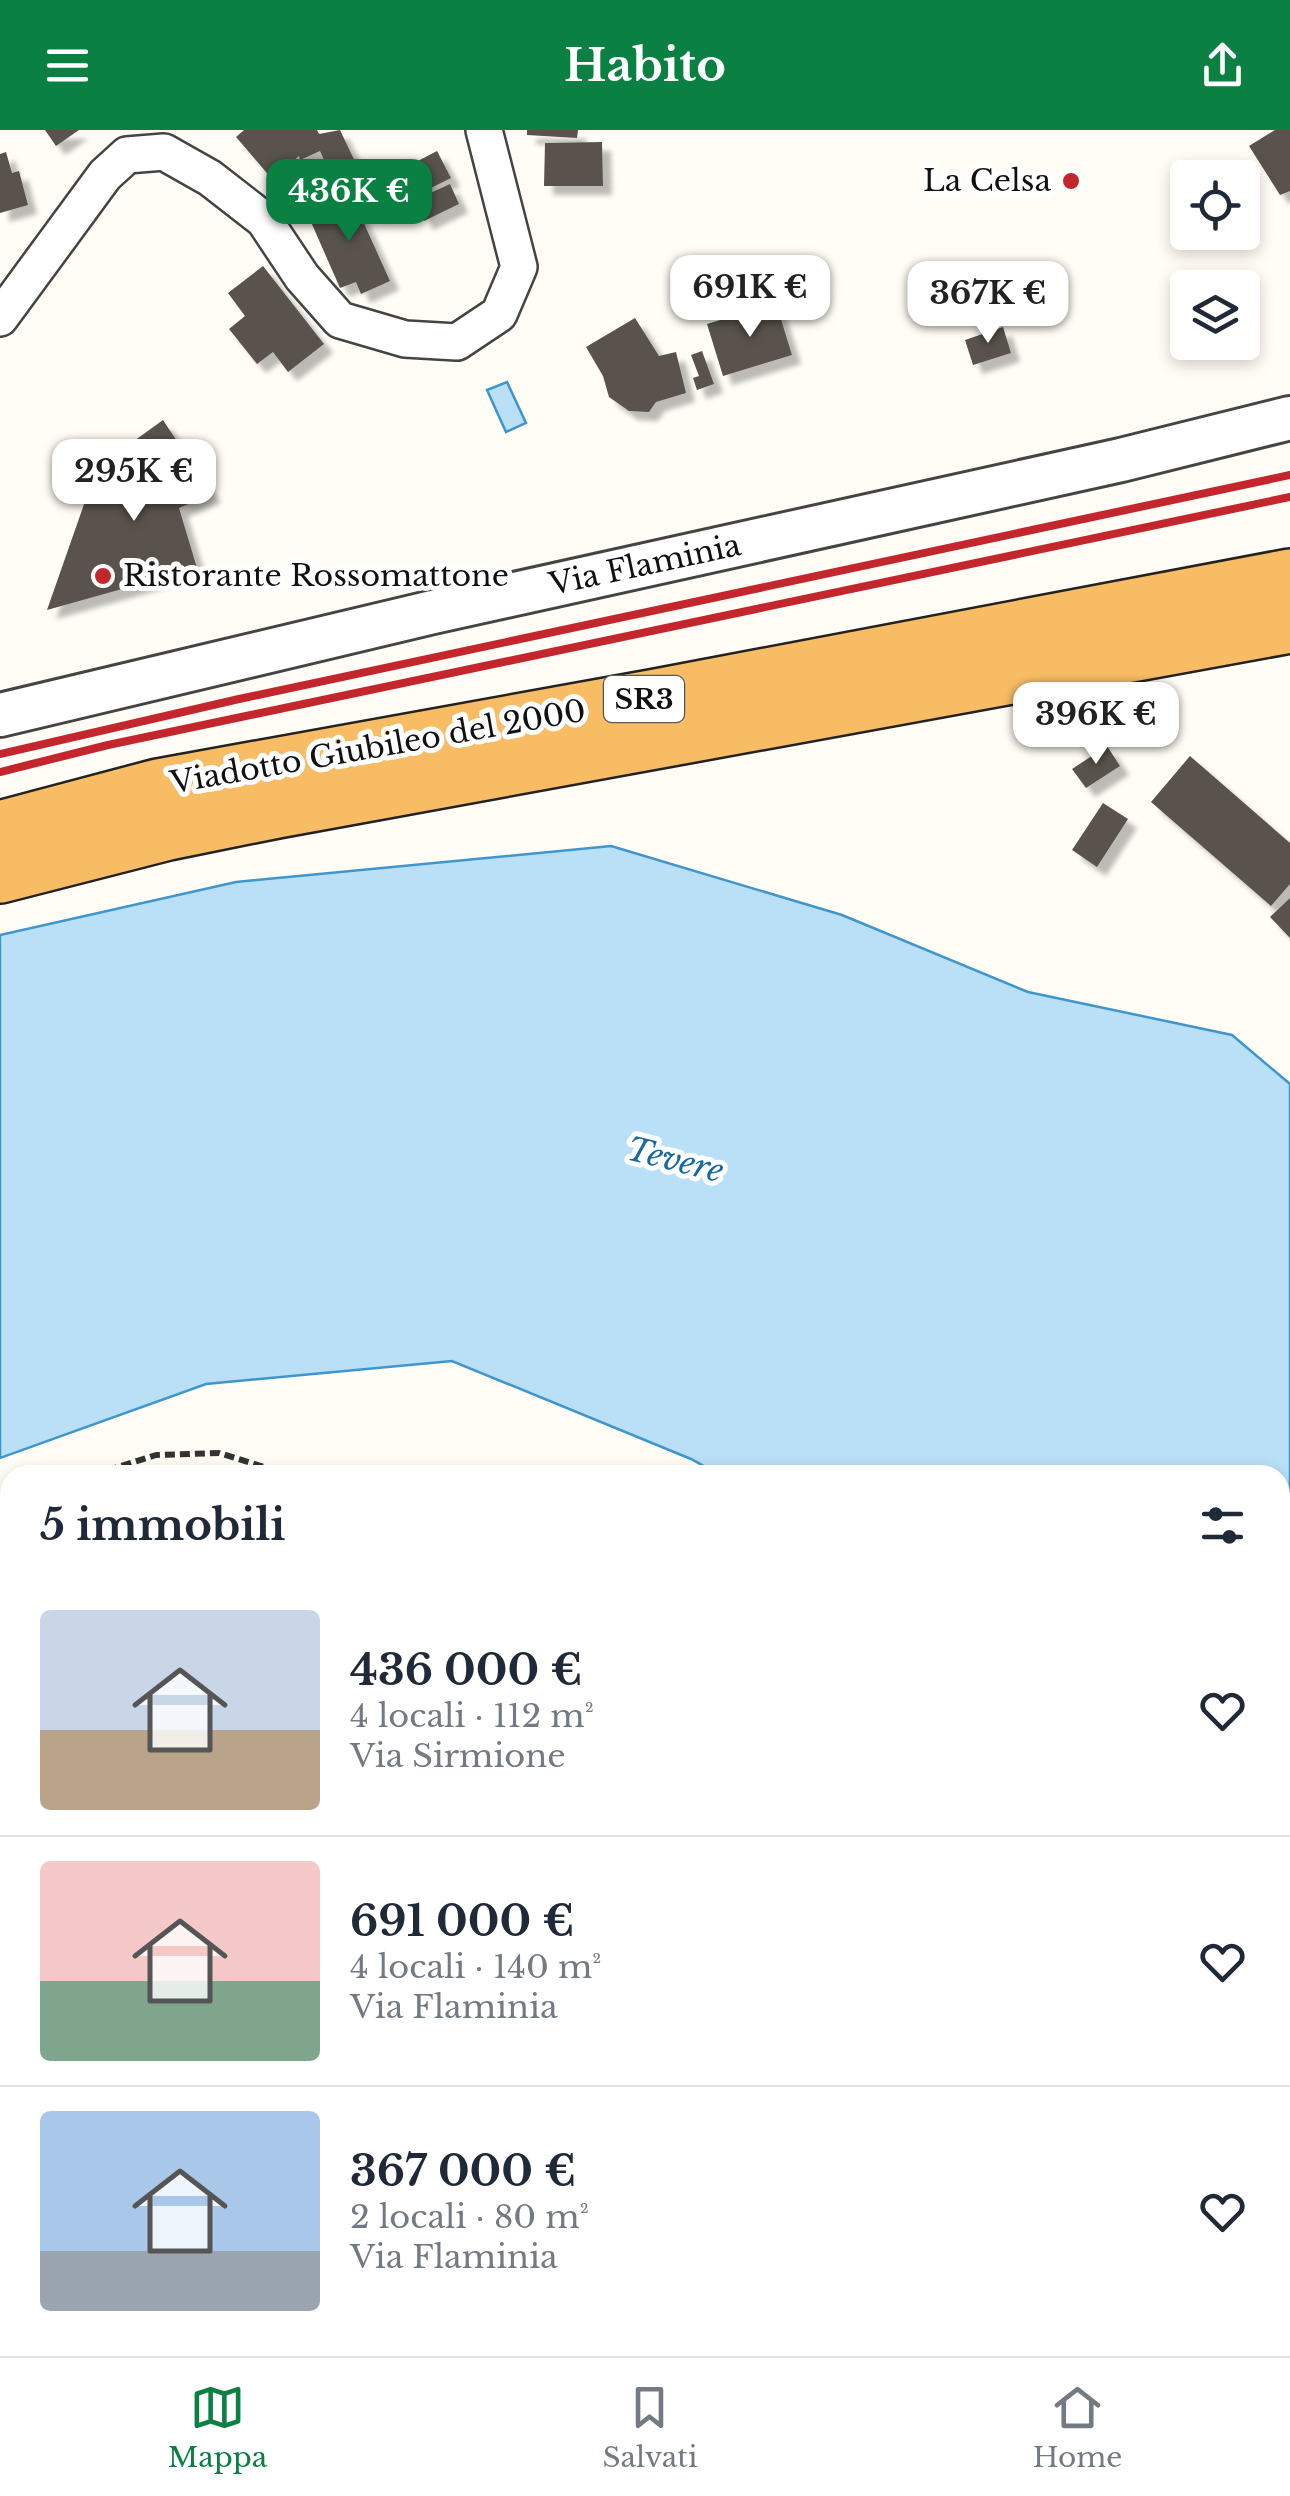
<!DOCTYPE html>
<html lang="it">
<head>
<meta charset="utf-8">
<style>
	:root { --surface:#fff; --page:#f6f6f7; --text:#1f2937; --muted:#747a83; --line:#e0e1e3; --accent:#0b8043 }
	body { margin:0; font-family:"Libre Baskerville",serif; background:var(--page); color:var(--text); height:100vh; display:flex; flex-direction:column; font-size:38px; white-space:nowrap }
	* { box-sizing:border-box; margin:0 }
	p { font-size:32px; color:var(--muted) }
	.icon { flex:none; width:55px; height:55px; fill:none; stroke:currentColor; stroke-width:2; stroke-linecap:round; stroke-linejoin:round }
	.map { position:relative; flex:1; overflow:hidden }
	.side { position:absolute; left:0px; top:1335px; width:1290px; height:892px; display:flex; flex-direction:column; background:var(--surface); border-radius:30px 30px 0 0; box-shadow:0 5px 15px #0003 }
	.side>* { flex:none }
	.buttons { position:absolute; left:1170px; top:30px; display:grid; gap:20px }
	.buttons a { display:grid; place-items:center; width:90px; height:90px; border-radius:10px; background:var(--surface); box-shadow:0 5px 15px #0003; font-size:50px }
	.price { position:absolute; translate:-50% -85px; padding:0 22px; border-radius:20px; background:#fff; color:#222; font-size:32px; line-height:65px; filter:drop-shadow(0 2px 5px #0008) }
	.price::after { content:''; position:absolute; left:50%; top:60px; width:30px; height:22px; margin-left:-15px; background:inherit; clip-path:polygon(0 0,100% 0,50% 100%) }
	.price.current { background:var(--accent); color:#fff }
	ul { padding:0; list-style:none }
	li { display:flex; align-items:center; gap:30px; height:250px; padding:0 40px }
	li+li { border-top:2px solid var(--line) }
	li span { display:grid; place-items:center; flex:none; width:280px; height:200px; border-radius:10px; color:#555 }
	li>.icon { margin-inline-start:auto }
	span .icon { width:120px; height:120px; fill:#fffc; stroke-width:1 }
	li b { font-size:42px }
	h2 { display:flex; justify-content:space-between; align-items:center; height:120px; padding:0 40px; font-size:42px }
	header { display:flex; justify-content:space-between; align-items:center; height:130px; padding:0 40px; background:var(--accent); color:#fff; font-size:45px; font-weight:700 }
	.tab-bar { display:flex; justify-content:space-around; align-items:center; height:140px; border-top:2px solid var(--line); background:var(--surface); font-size:28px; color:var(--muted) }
	.tab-bar a { display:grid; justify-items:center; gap:5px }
	.tab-bar .current { color:var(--accent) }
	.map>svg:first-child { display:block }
	.farmland { fill:#f6f3d4 }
	.water { fill:#b9e0f7; stroke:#3f96cf; stroke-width:2.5 }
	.building { fill:#5a524d; filter:url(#shadow) }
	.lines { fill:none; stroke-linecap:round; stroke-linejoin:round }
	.minor-casing { stroke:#444; stroke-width:40 }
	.tertiary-casing { stroke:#444; stroke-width:48 }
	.trunk-casing { stroke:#222; stroke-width:60 }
	.path { stroke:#333; stroke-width:6; stroke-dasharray:10 5; stroke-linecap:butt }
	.minor { stroke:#fff; stroke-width:35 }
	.tertiary { stroke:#fff; stroke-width:42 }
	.trunk { stroke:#f7bc64; stroke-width:55 }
	.rail { stroke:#c4262e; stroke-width:8 }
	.poi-dot { fill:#c4262e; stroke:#fff; stroke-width:4 }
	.labels { text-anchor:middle; stroke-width:10; stroke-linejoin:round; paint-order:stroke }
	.shield { fill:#fff; stroke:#585858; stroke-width:2.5 }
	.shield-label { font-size:28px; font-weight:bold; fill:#111 }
	.poi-label { font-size:30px; fill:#111; stroke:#fff; text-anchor:end }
	.street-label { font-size:30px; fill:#111; stroke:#fff }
	.water-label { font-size:32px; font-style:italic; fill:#1768a6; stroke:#fff }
</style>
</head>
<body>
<header><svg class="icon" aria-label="menu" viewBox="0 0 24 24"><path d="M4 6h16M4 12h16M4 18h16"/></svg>Habito<svg class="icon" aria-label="share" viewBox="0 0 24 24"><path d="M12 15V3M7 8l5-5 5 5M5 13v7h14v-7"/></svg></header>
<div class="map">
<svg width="1290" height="2226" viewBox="0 0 1290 2226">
	<defs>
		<filter id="shadow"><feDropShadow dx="9" dy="9" stdDeviation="2.5" flood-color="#0004"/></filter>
	</defs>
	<rect width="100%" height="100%" fill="#fffdf5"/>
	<polygon class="farmland" points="10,1639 10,2218 1163,2218 1168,2226 8,2226 0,2212 0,1646"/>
	<g class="water">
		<polygon points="507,252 526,293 506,302 487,260"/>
		<polygon points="611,716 842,785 1028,862 1232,905 1290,954 1290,1763 1280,1752 1280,1345 720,1345 691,1329 452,1231 206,1254 0,1328 0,805 236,752"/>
	</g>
	<g class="building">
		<polygon points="45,0 79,0 56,16"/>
		<polygon points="244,0 317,0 319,4 340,0 359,40 334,51 320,21 300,30 299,26 272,49 236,7"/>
		<polygon points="527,0 578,0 577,8 527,5"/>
		<polygon points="1275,0 1290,0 1290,61 1280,65 1249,16"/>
		<polygon points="602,12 603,56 544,56 545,13"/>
		<polygon points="437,21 451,48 403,72 389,46"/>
		<polygon points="6,22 12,43 19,41 28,75 0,83 0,24"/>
		<polygon points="373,36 391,73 379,84 360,43"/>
		<polygon points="450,54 459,74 424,91 415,70"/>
		<polygon points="348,58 390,151 361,164 356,152 340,158 311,92 326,85 319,71"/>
		<polygon points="263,136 324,214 288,242 273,222 257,234 229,199 245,186 228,163"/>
		<polygon points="776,173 792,225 723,246 707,194"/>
		<polygon points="635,188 659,226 676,222 686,263 656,272 649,282 629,281 609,267 603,246 586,217"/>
		<polygon points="1003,197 1011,223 973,235 965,210"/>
		<polygon points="702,221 714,254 697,260 693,248 699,246 691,225"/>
		<polygon points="163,290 212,364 179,378 197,438 47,480 89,360 138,344 127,316"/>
		<polygon points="1107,616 1120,636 1086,658 1072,639"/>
		<polygon points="1190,626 1290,713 1290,754 1271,776 1151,672"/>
		<polygon points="1103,673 1128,689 1097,737 1072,720"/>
		<polygon points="1290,768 1290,808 1270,787"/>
	</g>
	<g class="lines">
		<defs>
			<polyline id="minor" points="0,188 105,45 127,25 164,22 210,48 264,90 302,147 340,190 405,209 457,212 499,184 519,137 484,0"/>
			<polyline id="tertiary" points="0,585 433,482 1121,330 1290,288"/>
			<g id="trunk">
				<polyline points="0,699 158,657 656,567 1290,447"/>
				<polyline points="0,745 168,702 277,680 1290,495"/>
			</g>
		</defs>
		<use href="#minor" class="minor-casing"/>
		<use href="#tertiary" class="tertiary-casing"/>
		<use href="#trunk" class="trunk-casing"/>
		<g class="path">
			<polyline points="93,1345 156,1325 219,1323 290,1345"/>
			<polyline points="0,1374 10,1371"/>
			<polyline points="1189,2218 1194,2226"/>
		</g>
		<use href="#minor" class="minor"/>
		<use href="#tertiary" class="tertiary"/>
		<use href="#trunk" class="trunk"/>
		<g class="rail">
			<polyline points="0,624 239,569 1290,345"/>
			<polyline points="0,642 108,615 1290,367"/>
		</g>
	</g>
	<g class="poi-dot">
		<circle cx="1071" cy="51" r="10"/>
		<circle cx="103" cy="446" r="10"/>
	</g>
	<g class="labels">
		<rect class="shield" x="604" y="546" width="80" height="46" rx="8"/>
		<g class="shield-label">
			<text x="644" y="579">SR3</text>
		</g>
		<g class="poi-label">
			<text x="1051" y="61">La Celsa</text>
			<text x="123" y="456" text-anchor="start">Ristorante Rossomattone</text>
		</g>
		<g class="street-label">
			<text transform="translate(645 435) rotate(-12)" y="10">Via Flaminia</text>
			<text transform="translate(378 617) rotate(-10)" y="10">Viadotto Giubileo del 2000</text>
		</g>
		<g class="water-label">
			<text transform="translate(675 1030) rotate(14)" y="11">Tevere</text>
		</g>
	</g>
</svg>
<div class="buttons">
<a><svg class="icon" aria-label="locate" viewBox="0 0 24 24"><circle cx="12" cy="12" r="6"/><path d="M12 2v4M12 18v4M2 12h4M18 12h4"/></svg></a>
<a><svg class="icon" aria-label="layers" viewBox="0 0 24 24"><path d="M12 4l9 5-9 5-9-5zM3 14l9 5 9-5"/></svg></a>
</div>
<b class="price current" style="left:349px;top:114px">436K €</b>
<b class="price" style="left:750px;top:210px">691K €</b>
<b class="price" style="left:988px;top:216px">367K €</b>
<b class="price" style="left:134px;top:394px">295K €</b>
<b class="price" style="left:1096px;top:637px">396K €</b>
<section class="side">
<h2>5 immobili<svg class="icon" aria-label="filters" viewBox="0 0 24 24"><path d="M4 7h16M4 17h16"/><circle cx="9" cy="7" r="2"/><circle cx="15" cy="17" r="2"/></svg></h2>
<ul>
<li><span style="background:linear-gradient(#c9d6e8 60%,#b9a48a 0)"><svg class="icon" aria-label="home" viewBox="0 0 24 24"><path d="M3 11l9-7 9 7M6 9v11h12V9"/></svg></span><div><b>436 000 €</b><p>4 locali · 112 m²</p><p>Via Sirmione</p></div><svg class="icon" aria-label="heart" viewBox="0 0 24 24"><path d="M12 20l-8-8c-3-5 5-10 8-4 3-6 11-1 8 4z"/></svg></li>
<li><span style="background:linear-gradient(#f6c9c9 60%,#7fa58c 0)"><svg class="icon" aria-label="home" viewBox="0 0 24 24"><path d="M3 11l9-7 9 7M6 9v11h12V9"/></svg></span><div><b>691 000 €</b><p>4 locali · 140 m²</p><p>Via Flaminia</p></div><svg class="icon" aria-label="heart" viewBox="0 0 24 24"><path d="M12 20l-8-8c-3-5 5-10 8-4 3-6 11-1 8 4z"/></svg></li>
<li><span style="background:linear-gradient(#a9c7e8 70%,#9aa5b1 0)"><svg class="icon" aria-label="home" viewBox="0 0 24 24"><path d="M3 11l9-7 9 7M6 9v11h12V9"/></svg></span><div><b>367 000 €</b><p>2 locali · 80 m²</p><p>Via Flaminia</p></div><svg class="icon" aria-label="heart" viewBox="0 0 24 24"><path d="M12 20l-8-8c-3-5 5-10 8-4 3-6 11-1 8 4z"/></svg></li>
</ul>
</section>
</div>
<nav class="tab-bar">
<a class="current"><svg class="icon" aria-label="map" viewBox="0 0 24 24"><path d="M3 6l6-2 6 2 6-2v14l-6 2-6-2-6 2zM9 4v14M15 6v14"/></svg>Mappa</a>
<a><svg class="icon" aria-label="saved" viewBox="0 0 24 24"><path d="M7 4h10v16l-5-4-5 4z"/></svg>Salvati</a>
<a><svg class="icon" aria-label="home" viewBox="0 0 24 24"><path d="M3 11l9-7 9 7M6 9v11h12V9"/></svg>Home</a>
</nav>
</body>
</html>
